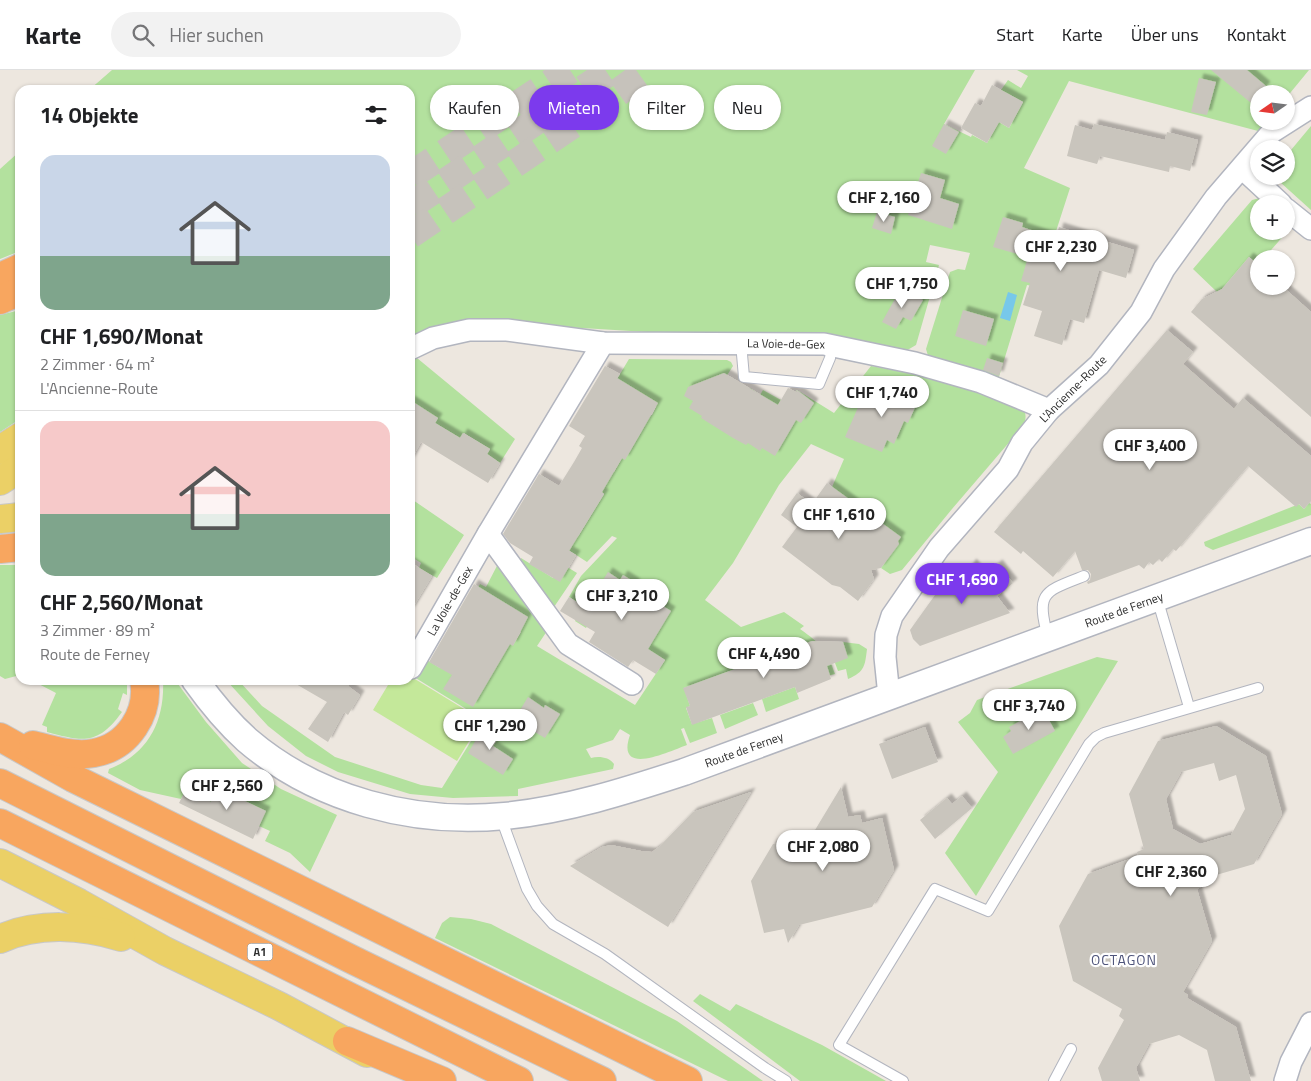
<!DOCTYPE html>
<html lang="de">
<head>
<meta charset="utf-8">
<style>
	:root { --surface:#fff; --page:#f2f2f2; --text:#202124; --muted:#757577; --line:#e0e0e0; --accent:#7c3aed }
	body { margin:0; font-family:"Titillium Web",sans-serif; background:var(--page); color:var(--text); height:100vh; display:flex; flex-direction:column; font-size:19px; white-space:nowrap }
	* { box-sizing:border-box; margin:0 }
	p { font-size:16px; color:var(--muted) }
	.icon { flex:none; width:28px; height:28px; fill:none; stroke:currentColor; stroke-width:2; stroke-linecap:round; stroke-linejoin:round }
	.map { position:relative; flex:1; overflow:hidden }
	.details { position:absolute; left:15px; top:15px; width:400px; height:600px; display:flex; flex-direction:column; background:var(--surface); border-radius:15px; box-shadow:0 1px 4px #0004 }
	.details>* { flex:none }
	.guide { position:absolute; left:430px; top:15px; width:475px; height:45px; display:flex; gap:10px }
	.needle { width:32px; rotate:256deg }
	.tools { position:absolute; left:1250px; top:15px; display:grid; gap:10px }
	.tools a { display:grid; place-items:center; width:45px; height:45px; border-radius:50%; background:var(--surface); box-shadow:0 1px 4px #0004; font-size:25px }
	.price { position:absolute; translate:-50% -42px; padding:0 11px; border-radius:18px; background:#fff; color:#222; font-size:16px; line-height:32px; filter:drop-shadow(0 1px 2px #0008) }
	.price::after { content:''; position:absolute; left:50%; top:30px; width:15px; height:11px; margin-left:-8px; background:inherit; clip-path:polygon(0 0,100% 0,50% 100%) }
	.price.on { background:var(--accent); color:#fff }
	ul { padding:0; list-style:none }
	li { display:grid; align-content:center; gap:10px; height:265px; padding:0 25px }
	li+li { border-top:1px solid var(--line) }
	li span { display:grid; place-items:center; height:155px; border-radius:15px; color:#555 }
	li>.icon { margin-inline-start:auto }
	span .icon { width:90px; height:90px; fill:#fffc; stroke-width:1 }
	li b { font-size:21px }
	h2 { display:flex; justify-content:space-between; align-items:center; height:60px; padding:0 25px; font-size:21px }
	.pill { padding:0 18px; border-radius:22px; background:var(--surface); box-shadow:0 1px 4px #0004; font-size:18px; line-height:45px }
	.pill.on { background:var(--accent); color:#fff }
	header { display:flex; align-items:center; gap:30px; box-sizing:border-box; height:70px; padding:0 25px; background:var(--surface); border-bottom:1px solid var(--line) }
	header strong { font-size:24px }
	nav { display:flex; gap:28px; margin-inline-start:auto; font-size:18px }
	.search { width:350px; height:45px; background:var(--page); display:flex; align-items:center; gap:12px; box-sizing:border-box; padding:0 18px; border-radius:28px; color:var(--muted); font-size:19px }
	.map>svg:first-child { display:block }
	.green { fill:#b3e19e }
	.pitch { fill:#c4e89a }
	.water { fill:#77c8ea }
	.building { fill:#c9c5bd; fill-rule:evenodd; filter:url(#shadow) }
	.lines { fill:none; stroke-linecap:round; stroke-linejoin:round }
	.primary-tunnel { stroke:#c6c2bb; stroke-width:28; stroke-dasharray:28 14; stroke-linecap:butt }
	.service-casing { stroke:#b2b5bf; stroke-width:12 }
	.minor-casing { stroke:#b2b5bf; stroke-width:24 }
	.tertiary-casing { stroke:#b2b5bf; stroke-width:29 }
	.primary-casing { stroke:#c8c8c8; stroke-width:30 }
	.motorway-casing { stroke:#c8c8c8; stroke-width:30 }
	.service { stroke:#fff; stroke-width:10 }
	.minor { stroke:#fff; stroke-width:21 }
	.tertiary { stroke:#fff; stroke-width:26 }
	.primary { stroke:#ebd066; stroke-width:28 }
	.motorway { stroke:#f8a65f; stroke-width:28 }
	.labels { text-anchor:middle; stroke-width:4.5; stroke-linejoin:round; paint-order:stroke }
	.shield { fill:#fff; stroke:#6b6b6b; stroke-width:1 }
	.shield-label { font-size:11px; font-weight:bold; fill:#2c2c2c }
	.street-label { font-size:12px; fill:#2c2c2c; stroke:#fff }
	.neighbourhood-label { font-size:14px; letter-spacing:1px; fill:#4e547b; stroke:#fff }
</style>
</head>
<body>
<header>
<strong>Karte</strong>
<div class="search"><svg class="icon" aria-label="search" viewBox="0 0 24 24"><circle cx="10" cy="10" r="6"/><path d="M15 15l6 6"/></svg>Hier suchen</div>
<nav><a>Start</a><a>Karte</a><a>Über uns</a><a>Kontakt</a></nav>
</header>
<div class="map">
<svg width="1311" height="1011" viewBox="0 0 1311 1011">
	<defs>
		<filter id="shadow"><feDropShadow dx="4.5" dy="-4.5" stdDeviation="1" flood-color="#0004"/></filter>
	</defs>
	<rect width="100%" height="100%" fill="#ede7df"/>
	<g class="green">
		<polygon points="112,0 975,0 944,54 971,67 972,65 987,73 999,52 1009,58 1023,32 1001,20 1008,10 1021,18 1028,6 1017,0 1309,0 1286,28 1286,24 1259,24 1259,51 1266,51 1258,61 1069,11 1024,98 1070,118 1038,217 1027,215 998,310 929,289 926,279 950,202 958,199 965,200 970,183 930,175 926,192 939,195 916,275 904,282 830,264 680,264 582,258 460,253 418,263 410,269 410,20 89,20"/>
		<polygon points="1311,56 1311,140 1280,112 1279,106 1286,106 1286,86"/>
		<polygon points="20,81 20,181 0,189 0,99"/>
		<polygon points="1260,128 1266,134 1259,134 1259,161 1286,161 1286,151 1292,156 1265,187 1265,189 1259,189 1259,196 1249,187 1222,219 1217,222 1193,199 1252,130"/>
		<polygon points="20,240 20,349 0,362 0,245"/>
		<polygon points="417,288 515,369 500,393 487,384 490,379 464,363 460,368 435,353 438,348 410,334 410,291"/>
		<path d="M 629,289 L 727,290 L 731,292 L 733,296 L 724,310 L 738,338 L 750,318 L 760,325 L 763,320 L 781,330 L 775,340 L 782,344 L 797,320 L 834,343 L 871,296 L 931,307 L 1018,334 C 1026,340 1027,345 1024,355 L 952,439 L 902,500 L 890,504 L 881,498 L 886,491 L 885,489 L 832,417 L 844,389 L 811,374 L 779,415 L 733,493 L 705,530 L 741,557 L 784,542 L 804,556 L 800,559 C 822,575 826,578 835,604 L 823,607 L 806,573 L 684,618 L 690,636 L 686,638 L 692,654 L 712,648 L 717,663 L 690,673 L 684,658 L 681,659 L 687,675 C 670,681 615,708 630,665 L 620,659 L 613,670 L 586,679 L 591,688 C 599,686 609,687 614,694 L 613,699 L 518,719 L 518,726 L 453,728 L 410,724 L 338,702 L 306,686 L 268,656 L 226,610 L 238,610 L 262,636 L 335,687 L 421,715 L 442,718 L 484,650 L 414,607 L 425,589 L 440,598 L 510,574 L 513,575 L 521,562 L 487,542 L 475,522 L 480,514 L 486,517 L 499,492 L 549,558 L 537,576 L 635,635 L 665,590 L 593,546 L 586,558 L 575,551 L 583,536 L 569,527 L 581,506 L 617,468 L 612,466 L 587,492 L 567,479 L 579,465 L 604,424 L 597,419 L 609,399 L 614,402 L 622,388 L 625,389 L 641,362 L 648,346 L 652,345 L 656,337 L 656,332 L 611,319 Z"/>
		<polygon points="410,428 464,465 437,508 419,498 421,493 410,486"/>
		<polygon points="1309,433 1311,434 1311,445 1213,480 1205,476 1204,472 1299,434 1304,439"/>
		<polygon points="521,488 553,508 559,492 577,503 554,537 518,494"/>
		<polygon points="0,495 20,495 20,605 5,609 0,606"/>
		<path d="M 843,572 L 859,574 L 867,579 C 865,595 865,602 848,609 L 846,599 L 838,601 L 835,593 Z"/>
		<polygon points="1097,587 1118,591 976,826 945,783 998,702 958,652 970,643 977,630"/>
		<path d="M 31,610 L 127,610 L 127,625 L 123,623 L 118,639 L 122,642 C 98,675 84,672 47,662 L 47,657 L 42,655 L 56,623 Z"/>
		<path d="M 163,610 L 175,610 L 206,652 L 242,693 L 281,719 L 337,745 L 310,802 L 290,783 L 265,771 L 270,761 L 259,756 L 265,741 L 218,718 L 211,732 L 186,720 L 181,729 L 140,720 L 108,703 L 109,699 C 148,684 165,651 163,610 Z"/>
		<polygon points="795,617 799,629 766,642 762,629"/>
		<polygon points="753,633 758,645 725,659 720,645"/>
		<polygon points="450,847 471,849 491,854 677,951 763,1011 728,1011 435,868 442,853"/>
		<polygon points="700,924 730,941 736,934 822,975 886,1011 800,1011 693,931"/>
	</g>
	<polygon class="pitch" points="410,606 482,650 457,691 373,640 391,610 410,610"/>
	<polygon class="water" points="1008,222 1017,225 1010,251 1000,248"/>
	<g class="building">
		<polygon points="1211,0 1247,0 1266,16 1251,33"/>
		<polygon points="1199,8 1216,12 1207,45 1191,42"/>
		<polygon points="992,15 1023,32 1009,58 999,52 987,73 961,58 975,33 981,36"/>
		<polygon points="944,54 959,62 946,84 932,76"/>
		<polygon points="1094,54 1165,70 1167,62 1198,70 1190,101 1170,96 1169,102 1100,86 1097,94 1067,86 1075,55 1092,60"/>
		<polygon points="921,103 945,110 940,128 959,134 952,159 908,145"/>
		<polygon points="877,142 895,147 891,164 872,158"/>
		<polygon points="1003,147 1023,153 1022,157 1056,168 1059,157 1134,180 1126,208 1099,200 1084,253 1070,249 1062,275 1034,266 1042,241 1023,235 1030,213 1021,211 1028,187 993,177"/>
		<polygon points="1249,187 1259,196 1259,216 1282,216 1311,242 1311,347 1191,242 1202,229 1222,219"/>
		<polygon points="901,218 923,230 911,251 903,247 896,259 882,252"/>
		<polygon points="963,240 994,249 986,276 955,266"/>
		<polygon points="1167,260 1193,282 1183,294 1234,339 1243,328 1311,386 1311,431 1304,439 1299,434 1296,437 1248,396 1176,481 1173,479 1162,492 1159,489 1153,495 1149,492 1144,499 1139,495 1088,514 1087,512 1090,510 1091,504 1088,500 1082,500 1075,481 1053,507 1023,481 1021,484 994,462"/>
		<polygon points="987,288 1003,293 999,306 983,300"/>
		<polygon points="605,296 620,304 617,308 658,333 625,390 622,388 602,422 604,424 569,481 576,485 560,512 529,494 533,487 510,473 503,464 539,404 559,416 574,392 582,378 579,376 585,366 569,356"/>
		<polygon points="724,303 778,335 788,318 796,322 797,320 814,333 801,353 796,350 775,386 762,378 760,381 748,373 746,375 733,368 701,348 702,346 689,338 693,331 684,326 688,317"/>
		<polygon points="894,316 922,322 908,353 904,351 894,374 887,370 882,382 845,367 866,319 886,334"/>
		<polygon points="410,330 438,348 435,353 460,368 463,363 490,379 487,384 500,393 488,413 421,372 410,392"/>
		<polygon points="827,413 901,467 898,471 899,474 881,498 871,500 874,509 858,531 840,517 832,515 782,477 797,457 781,445 797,423 812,434"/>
		<polygon points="410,492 432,506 410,542"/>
		<polygon points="972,493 983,506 998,494 1013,513 997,526 1010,543 920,576 913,569 910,560 953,500 960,510"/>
		<polygon points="608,502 620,510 623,505 636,513 634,515 660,531 658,533 671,541 648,579 665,590 656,604 633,590 628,597 589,572 595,562 560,541 569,527 586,538"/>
		<polygon points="474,514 528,547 513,576 510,574 473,637 443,619 452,605 429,592"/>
		<polygon points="812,571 843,572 848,588 827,596 831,609 797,623 795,617 692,655 686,637 690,636 683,618"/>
		<polygon points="289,610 351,610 348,616 360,625 348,645 344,642 328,672 308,659 327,632"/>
		<polygon points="528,627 544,638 545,635 560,644 545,668 514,650"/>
		<polygon points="1043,639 1055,661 1013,684 1003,667 1011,661 1009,657"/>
		<polygon points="485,655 501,664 493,676 513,689 503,705 468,683"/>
		<path d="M 1216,656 L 1266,686 L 1282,744 L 1254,794 L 1199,810 L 1201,817 L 1197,819 L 1212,871 L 1183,922 L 1188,925 L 1187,928 L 1236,957 L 1251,1011 L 1215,1011 L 1207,980 L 1179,965 L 1149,974 L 1136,998 L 1140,1011 L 1102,1011 L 1098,998 L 1124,950 L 1119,946 L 1122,939 L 1073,911 L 1059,856 L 1088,804 L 1138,786 L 1137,782 L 1144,779 L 1129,724 L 1158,671 ZM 1214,693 L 1219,711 L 1236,705 L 1245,739 L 1231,765 L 1200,774 L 1173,759 L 1166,729 L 1181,702 Z"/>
		<polygon points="925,657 938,692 892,709 879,674"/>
		<polygon points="841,717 848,747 860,745 862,753 882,748 894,800 872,837 799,855 788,873 784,859 764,863 751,811 773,774 812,765"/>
		<polygon points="217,718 266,741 253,769 179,733 186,719 211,732"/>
		<polygon points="751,722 668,857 570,796 602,777 611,775 641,781 652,782 659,777 693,742"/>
		<polygon points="962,726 972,738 935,769 920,750 947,728 952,734"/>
	</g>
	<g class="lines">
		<g class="primary-tunnel">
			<polyline points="410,106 570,0"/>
			<polyline points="410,136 612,0"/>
			<polyline points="410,165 591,42 649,0"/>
		</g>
		<defs>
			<g id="service">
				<polyline points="741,273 744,307 819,314 830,288 832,275"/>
				<polyline points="1157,528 1189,637"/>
				<path d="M 1048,568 C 1036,522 1043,522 1084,506"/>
				<polyline points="501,748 527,819 537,836 553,854 605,884 765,998 786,1011"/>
				<polyline points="903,1011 839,975 935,819 988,841 1089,674 1096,667 1104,663 1258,618"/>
				<polyline points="1054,1011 1071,979"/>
			</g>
			<g id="minor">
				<polyline points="1242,98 1281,134"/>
				<polyline points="1286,139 1311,159"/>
				<polyline points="410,279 433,268 469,260 507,260 603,273 824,274 915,293 981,312 1049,340"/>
				<polyline points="488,464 568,574 632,614"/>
				<polyline points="411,598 488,464 603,273"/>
				<polyline points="889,626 885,587 886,565 892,546 939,478 1008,399 1022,373 1049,340 1099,295 1141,242 1164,199 1216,127 1272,62 1311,37"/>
				<polyline points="1285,1011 1291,992 1311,953"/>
			</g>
			<path id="tertiary" d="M 195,610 C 210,631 228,653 247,670 C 317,730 414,755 505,746 C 566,740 626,721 684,702 L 1311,471"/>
			<g id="primary">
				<polyline points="0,380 20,367"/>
				<polyline points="0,411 20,398"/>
				<polyline points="0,449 20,447"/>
				<polyline points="0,793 79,833 165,881 279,936 367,983"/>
				<path d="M 0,869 C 38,852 82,855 121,867"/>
			</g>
			<g id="motorway">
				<polyline points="0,207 20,198"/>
				<polyline points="0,230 20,221"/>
				<polyline points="0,479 20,477"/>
				<polyline points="0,667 73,708 688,1011"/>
				<path d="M 33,675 C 52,680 74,687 94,683 C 128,677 150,643 144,610"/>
				<polyline points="0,713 353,890 602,1011"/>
				<polyline points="0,753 519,1011"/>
				<polyline points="347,971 442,1011"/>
			</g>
		</defs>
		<use href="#service" class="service-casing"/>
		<use href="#minor" class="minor-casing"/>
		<use href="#tertiary" class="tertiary-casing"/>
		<use href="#primary" class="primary-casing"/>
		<use href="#motorway" class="motorway-casing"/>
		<use href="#service" class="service"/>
		<use href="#minor" class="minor"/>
		<use href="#tertiary" class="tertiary"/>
		<use href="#primary" class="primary"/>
		<use href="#motorway" class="motorway"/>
	</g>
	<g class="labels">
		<rect class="shield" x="247.5" y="873.5" width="25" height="17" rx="4"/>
		<g class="shield-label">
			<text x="260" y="886">A1</text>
		</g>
		<g class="street-label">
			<text transform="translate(786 274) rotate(1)" y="4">La Voie-de-Gex</text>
			<text transform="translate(1073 319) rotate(-45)" y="4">L'Ancienne-Route</text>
			<text transform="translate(450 531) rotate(-60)" y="4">La Voie-de-Gex</text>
			<text transform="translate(1124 540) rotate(-20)" y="4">Route de Ferney</text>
			<text transform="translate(744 680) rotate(-20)" y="4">Route de Ferney</text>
		</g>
		<g class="neighbourhood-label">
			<text x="1124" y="895">OCTAGON</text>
		</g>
	</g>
</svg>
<div class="tools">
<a><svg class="needle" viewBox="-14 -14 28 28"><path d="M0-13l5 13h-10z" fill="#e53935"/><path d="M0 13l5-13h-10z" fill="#757577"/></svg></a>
<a><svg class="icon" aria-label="layers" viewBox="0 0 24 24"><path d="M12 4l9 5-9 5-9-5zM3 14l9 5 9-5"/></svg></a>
<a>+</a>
<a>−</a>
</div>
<b class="price" style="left:884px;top:153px">CHF 2,160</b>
<b class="price" style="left:1061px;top:202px">CHF 2,230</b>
<b class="price" style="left:902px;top:239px">CHF 1,750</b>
<b class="price" style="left:882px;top:348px">CHF 1,740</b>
<b class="price" style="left:1150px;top:401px">CHF 3,400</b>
<b class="price" style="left:839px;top:470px">CHF 1,610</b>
<b class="price on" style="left:962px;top:535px">CHF 1,690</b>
<b class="price" style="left:622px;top:551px">CHF 3,210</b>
<b class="price" style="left:764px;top:609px">CHF 4,490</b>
<b class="price" style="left:1029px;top:661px">CHF 3,740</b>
<b class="price" style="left:490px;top:681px">CHF 1,290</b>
<b class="price" style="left:227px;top:741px">CHF 2,560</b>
<b class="price" style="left:823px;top:802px">CHF 2,080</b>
<b class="price" style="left:1171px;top:827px">CHF 2,360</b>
<div class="guide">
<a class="pill">Kaufen</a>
<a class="pill on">Mieten</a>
<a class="pill">Filter</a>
<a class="pill">Neu</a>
</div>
<section class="details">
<h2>14 Objekte<svg class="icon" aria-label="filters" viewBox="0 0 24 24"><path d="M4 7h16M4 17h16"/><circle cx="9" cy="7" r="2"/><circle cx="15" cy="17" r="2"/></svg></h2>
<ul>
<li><span style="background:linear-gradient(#c9d6e8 65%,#7fa58c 0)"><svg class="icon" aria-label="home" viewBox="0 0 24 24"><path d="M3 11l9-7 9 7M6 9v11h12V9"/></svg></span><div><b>CHF 1,690/Monat</b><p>2 Zimmer · 64 m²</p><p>L'Ancienne-Route</p></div></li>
<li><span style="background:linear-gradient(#f6c9c9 60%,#7fa58c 0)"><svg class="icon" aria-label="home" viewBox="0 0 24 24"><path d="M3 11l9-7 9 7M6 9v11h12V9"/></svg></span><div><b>CHF 2,560/Monat</b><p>3 Zimmer · 89 m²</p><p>Route de Ferney</p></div></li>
</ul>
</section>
</div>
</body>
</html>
